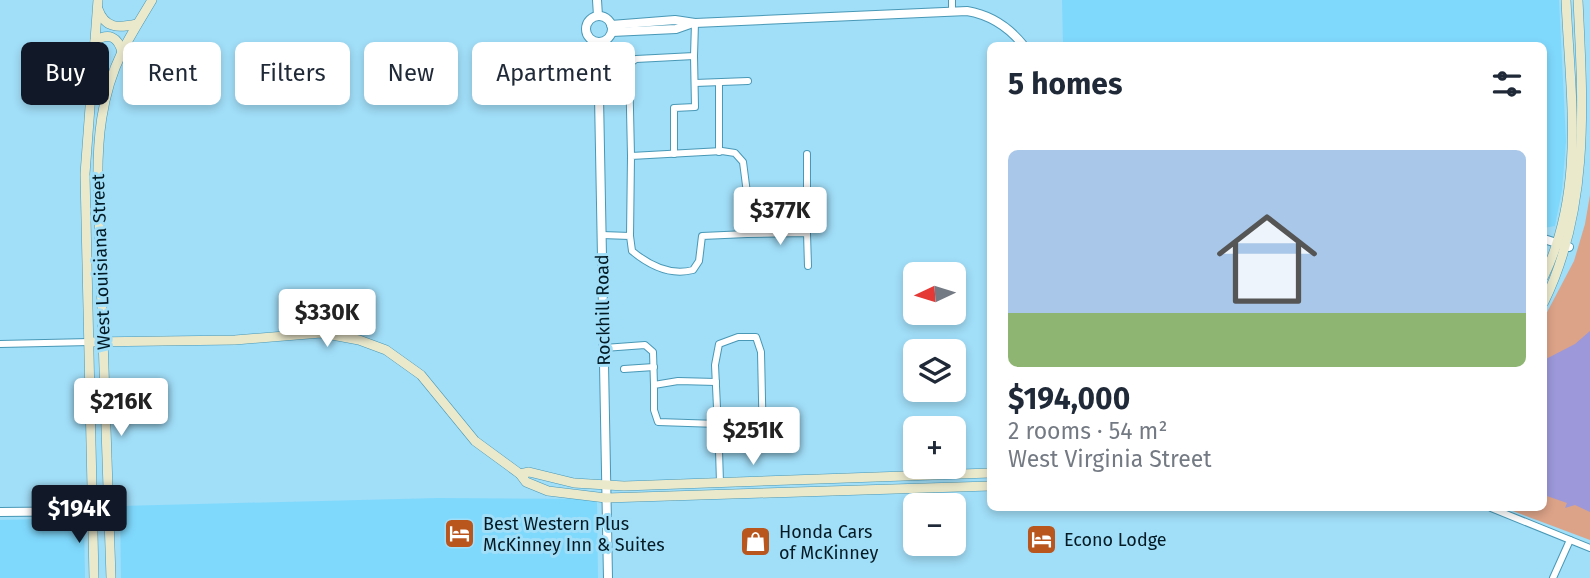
<!DOCTYPE html>
<html lang="en">
<head>
<meta charset="utf-8">
<style>
	:root { --surface:#fff; --page:#f6f6f7; --text:#1f2937; --muted:#747a83; --line:#e0e1e3; --accent:#111827 }
	body { margin:0; font-family:"Fira Sans",sans-serif; background:var(--page); color:var(--text); height:100vh; display:flex; flex-direction:column; font-size:26px; white-space:nowrap }
	* { box-sizing:border-box; margin:0 }
	p { font-size:23px; color:var(--muted) }
	.icon { flex:none; width:38px; height:38px; fill:none; stroke:currentColor; stroke-width:2; stroke-linecap:round; stroke-linejoin:round }
	.map { position:relative; flex:1; overflow:hidden }
	.side { position:absolute; left:987px; top:42px; width:560px; height:469px; display:flex; flex-direction:column; background:var(--surface); border-radius:10px; box-shadow:0 4px 10px #0003 }
	.side>* { flex:none }
	.hud { position:absolute; left:21px; top:42px; width:665px; height:63px; display:flex; gap:14px }
	.needle { width:46px; rotate:266deg }
	.fabs { position:absolute; left:903px; top:262px; display:grid; gap:14px }
	.fabs a { display:grid; place-items:center; width:63px; height:63px; border-radius:10px; background:var(--surface); box-shadow:0 4px 10px #0003; font-size:35px }
	.price { position:absolute; translate:-50% -60px; padding:0 16px; border-radius:7px; background:#fff; color:#222; font-size:23px; line-height:46px; filter:drop-shadow(0 2px 4px #0008) }
	.price::after { content:''; position:absolute; left:50%; top:42px; width:21px; height:16px; margin-left:-10px; background:inherit; clip-path:polygon(0 0,100% 0,50% 100%) }
	.price.active { background:var(--accent); color:#fff }
	ul { padding:0; list-style:none }
	li { display:grid; align-content:center; gap:14px; height:371px; padding:0 21px }
	li+li { border-top:2px solid var(--line) }
	li span { display:grid; place-items:center; height:217px; border-radius:10px; color:#555 }
	li>.icon { margin-inline-start:auto }
	span .icon { width:126px; height:126px; fill:#fffc; stroke-width:1 }
	li b { font-size:30px }
	h2 { display:flex; justify-content:space-between; align-items:center; height:84px; padding:0 21px; font-size:30px }
	.chip { padding:0 24px; border-radius:10px; background:var(--surface); box-shadow:0 4px 10px #0003; font-size:24px; line-height:63px }
	.chip.active { background:var(--accent); color:#fff }
	.map>svg:first-child { display:block }
	.built { fill:#7fd9fd }
	.green { fill:#dca388 }
	.water { fill:#9c98da }
	.lines { fill:none; stroke-linecap:round; stroke-linejoin:round }
	.minor-casing { stroke:#4898b6; stroke-width:8 }
	.tertiary-casing { stroke:#4898b6; stroke-width:10 }
	.secondary-casing { stroke:#4898b6; stroke-width:10 }
	.minor { stroke:#fff; stroke-width:6 }
	.tertiary { stroke:#fff; stroke-width:8 }
	.secondary { stroke:#ebe9cc; stroke-width:9 }
	.labels { text-anchor:middle; stroke-width:6; stroke-linejoin:round; paint-order:stroke }
	.street-label { font-size:18px; fill:#021a24; stroke:#a1def8 }
	.poi-label { font-size:18px; fill:#021a24; stroke:#a1def8; text-anchor:start }
</style>
</head>
<body>
<div class="map">
<svg width="1590" height="578" viewBox="0 0 1590 578">
	<rect width="100%" height="100%" fill="#a1def8"/>
	<g class="built">
		<polygon points="1062,0 1559,0 1566,141 1562,190 1555,226 1544,228 1544,46 1063,45"/>
		<polygon points="438,498 597,499 598,578 121,578 120,506"/>
		<polygon points="84,518 85,578 0,578 0,520"/>
	</g>
	<polygon class="green" points="1590,195 1590,540 1505,508 1544,508 1544,318 1574,261 1585,224"/>
	<polygon class="water" points="1590,331 1590,512 1575,505 1565,508 1567,503 1544,495 1544,360 1575,344"/>
	<g class="lines">
		<defs>
			<g id="minor">
				<polyline points="952,11 952,0"/>
				<polyline points="695,83 748,81"/>
				<polyline points="719,83 719,152"/>
				<polyline points="674,154 674,108 695,107 694,56"/>
				<polyline points="807,154 807,233"/>
				<polyline points="631,156 629,64 636,59 694,56 695,23"/>
				<polyline points="747,193 807,194"/>
				<polyline points="747,234 807,233 808,266"/>
				<path d="M 602,235 L 630,236 L 632,251 C 650,266 670,276 693,270 L 699,261 L 702,236 L 747,234 L 747,193 L 743,162 L 735,153 L 722,151 L 631,156 L 630,236"/>
				<polyline points="0,344 90,342"/>
				<polyline points="604,348 645,345 653,352 654,385"/>
				<polyline points="624,369 654,367"/>
				<polyline points="716,382 678,381 654,385 654,410 658,422 718,424"/>
				<polyline points="719,450 715,365 719,344 738,337 756,337 761,352 763,446 728,447 719,450 720,483"/>
				<polyline points="1491,508 1590,548"/>
				<polyline points="1553,578 1570,540"/>
			</g>
			<g id="tertiary">
				<polyline points="597,0 598,16"/>
				<circle cx="599" cy="29" r="13"/>
				<path d="M 611,25 L 675,20 L 695,23 L 967,11 C 991,15 1009,27 1024,46"/>
				<polyline points="612,32 676,29 693,23"/>
				<polyline points="598,43 608,578"/>
				<polyline points="1544,239 1569,247"/>
				<polyline points="0,512 108,511"/>
			</g>
			<g id="secondary">
				<path d="M 98,9 C 105,29 119,28 137,24"/>
				<path d="M 95,41 C 109,32 118,37 122,52"/>
				<path d="M 1544,276 C 1586,188 1570,94 1566,0"/>
				<path d="M 1544,302 C 1590,208 1583,104 1578,0"/>
				<polyline points="90,342 235,340 321,333 359,340 386,350 421,375 475,441 520,474 526,482 548,491 606,498 990,486"/>
				<polyline points="520,474 529,472 574,483 624,486 990,473"/>
				<polyline points="94,578 85,174 98,0"/>
				<path d="M 111,578 L 98,188 C 97,140 101,95 122,52 C 131,34 142,17 152,0"/>
			</g>
		</defs>
		<use href="#minor" class="minor-casing"/>
		<use href="#tertiary" class="tertiary-casing"/>
		<use href="#secondary" class="secondary-casing"/>
		<use href="#minor" class="minor"/>
		<use href="#tertiary" class="tertiary"/>
		<use href="#secondary" class="secondary"/>
	</g>
	<defs>
		<symbol id="hotel-square" viewBox="-11 -11 22 22"><rect x="-9" y="-9" width="18" height="18" rx="4" fill="#b9561e" stroke="#a1def8"/><path d="M-6-4.5h1.5V1H6V5H4.5V3h-9V5H-6ZM-4 0a1.8 1.8 0 1 1 3.6 0ZM.5 0V-2.5h3Q6-2.5 6 0Z" fill="#fff"/></symbol>
		<symbol id="shop-square" viewBox="-11 -11 22 22"><rect x="-9" y="-9" width="18" height="18" rx="4" fill="#b9561e" stroke="#a1def8"/><path d="M-5-2.5h2.3a2.7 3.5 0 0 1 5.4 0H5L5.5 6h-11ZM-1.5-2.5h3a1.5 2.3 0 0 0-3 0Z" fill="#fff"/></symbol>
	</defs>
	<g fill-rule="evenodd">
		<use href="#hotel-square" x="442" y="516" width="35" height="35"/>
		<use href="#hotel-square" x="1024" y="522" width="35" height="35"/>
		<use href="#shop-square" x="738" y="524" width="35" height="35"/>
	</g>
	<g class="labels">
		<g class="street-label">
			<text transform="translate(101 262) rotate(-92)" y="6">West Louisiana Street</text>
			<text transform="translate(603 310) rotate(-91)" y="6">Rockhill Road</text>
		</g>
		<g class="poi-label">
			<text x="483" y="530">Best Western Plus<tspan x="483" dy="21">McKinney Inn &amp; Suites</tspan></text>
			<text x="779" y="538">Honda Cars<tspan x="779" dy="21">of McKinney</tspan></text>
			<text x="1064" y="546">Econo Lodge</text>
		</g>
	</g>
</svg>
<div class="fabs">
<a><svg class="needle" viewBox="-14 -14 28 28"><path d="M0-13l5 13h-10z" fill="#e53935"/><path d="M0 13l5-13h-10z" fill="#747a83"/></svg></a>
<a><svg class="icon" aria-label="layers" viewBox="0 0 24 24"><path d="M12 4l9 5-9 5-9-5zM3 14l9 5 9-5"/></svg></a>
<a>+</a>
<a>−</a>
</div>
<b class="price" style="left:780px;top:247px">$377K</b>
<b class="price" style="left:327px;top:349px">$330K</b>
<b class="price" style="left:121px;top:438px">$216K</b>
<b class="price" style="left:753px;top:467px">$251K</b>
<b class="price active" style="left:79px;top:545px">$194K</b>
<div class="hud">
<a class="chip active">Buy</a>
<a class="chip">Rent</a>
<a class="chip">Filters</a>
<a class="chip">New</a>
<a class="chip">Apartment</a>
</div>
<section class="side">
<h2>5 homes<svg class="icon" aria-label="filters" viewBox="0 0 24 24"><path d="M4 7h16M4 17h16"/><circle cx="9" cy="7" r="2"/><circle cx="15" cy="17" r="2"/></svg></h2>
<ul>
<li><span style="background:linear-gradient(#a9c7e8 75%,#8fb573 0)"><svg class="icon" aria-label="home" viewBox="0 0 24 24"><path d="M3 11l9-7 9 7M6 9v11h12V9"/></svg></span><div><b>$194,000</b><p>2 rooms · 54 m²</p><p>West Virginia Street</p></div></li>
</ul>
</section>
</div>
</body>
</html>
